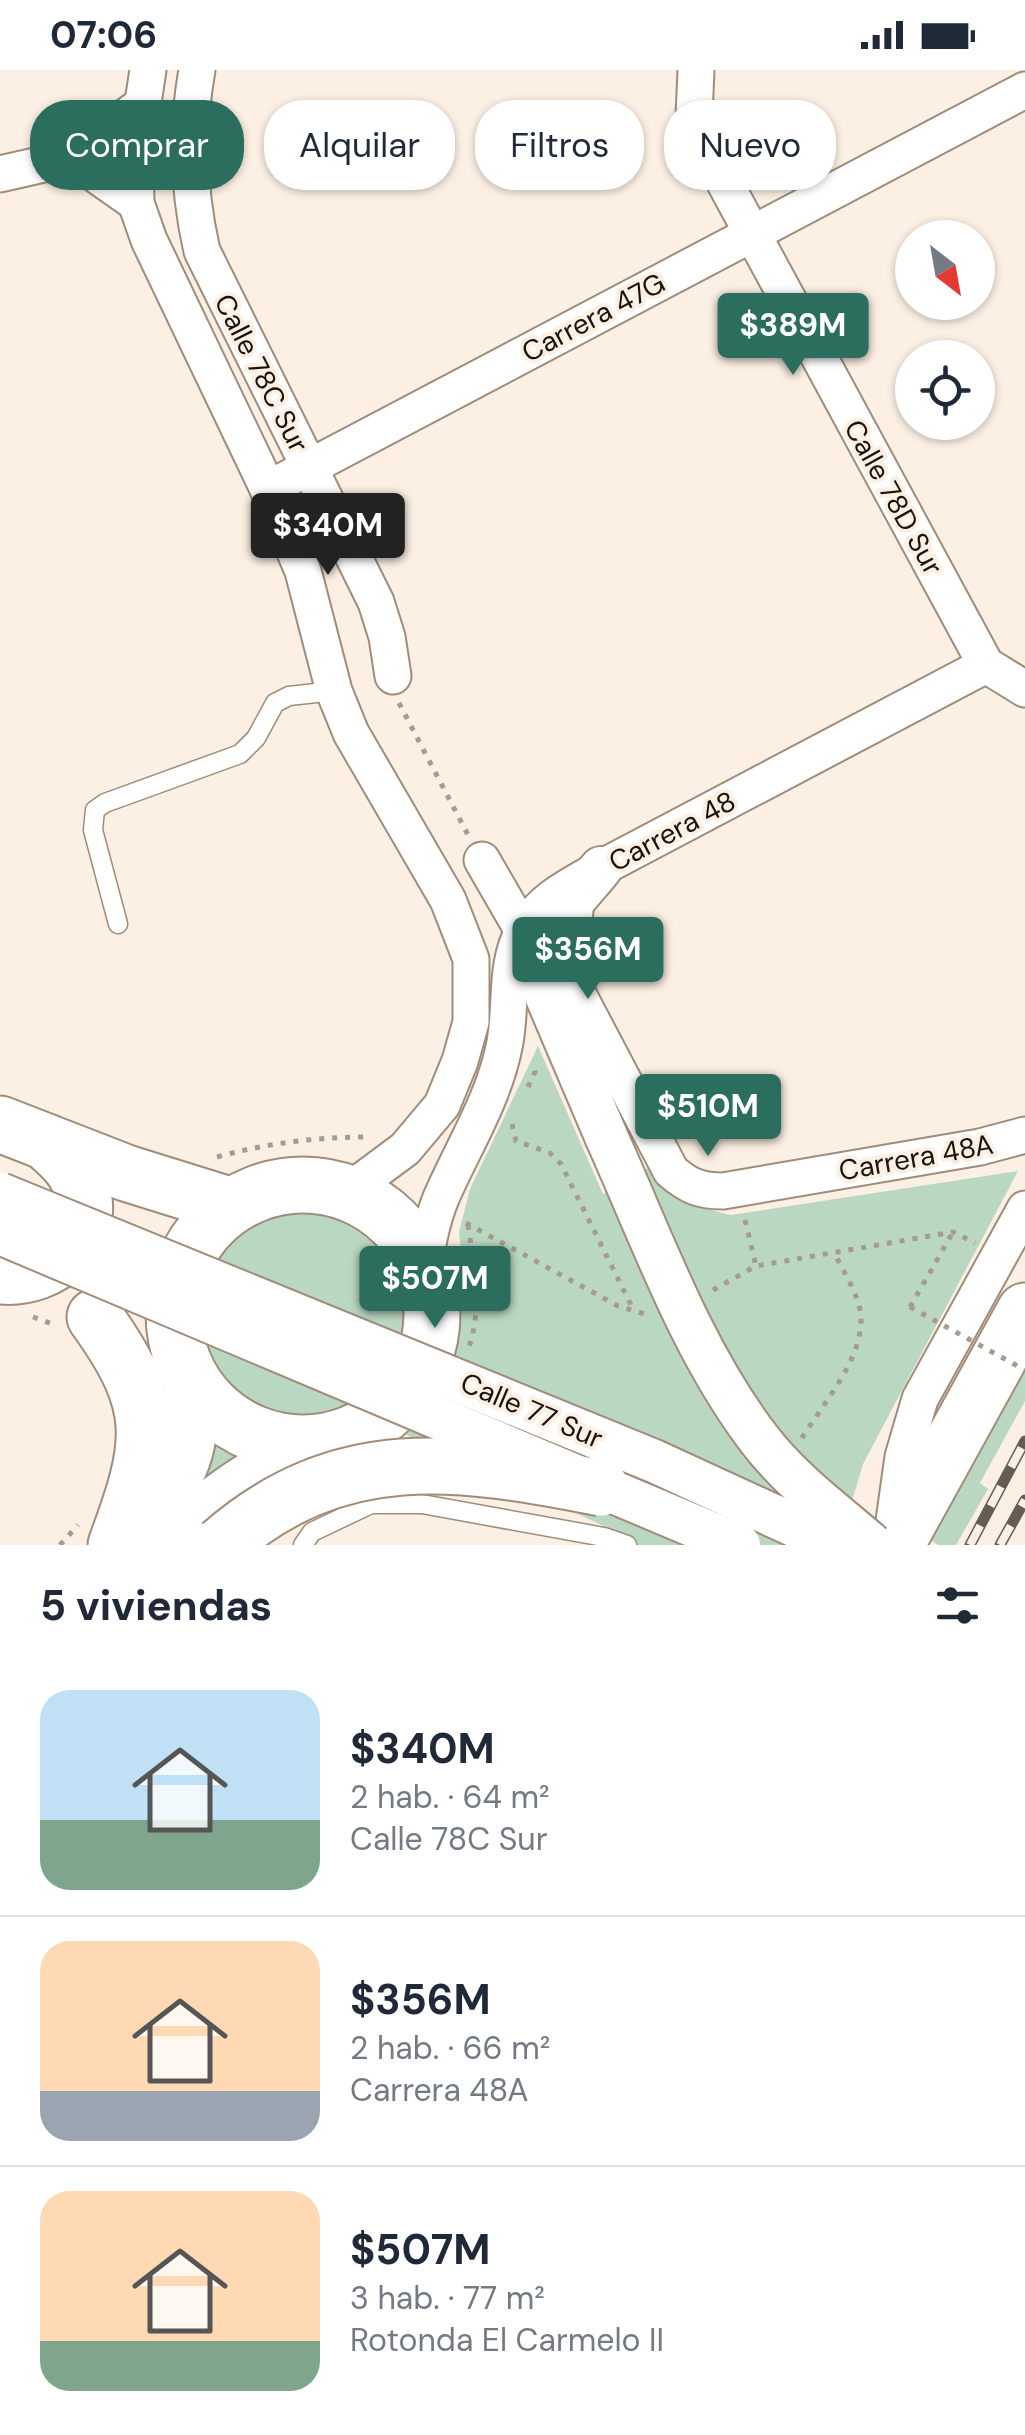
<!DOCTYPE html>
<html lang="es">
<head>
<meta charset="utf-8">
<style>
	:root { --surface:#fff; --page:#f2f2f3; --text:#1f2937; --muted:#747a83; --line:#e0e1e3; --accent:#2c6e5d }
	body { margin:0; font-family:"DM Sans",sans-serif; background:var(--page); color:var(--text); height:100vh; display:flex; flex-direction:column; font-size:38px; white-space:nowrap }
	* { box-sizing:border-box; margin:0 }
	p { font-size:32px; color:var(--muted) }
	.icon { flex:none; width:55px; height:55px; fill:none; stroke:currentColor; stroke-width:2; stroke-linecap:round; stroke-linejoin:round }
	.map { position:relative; height:1475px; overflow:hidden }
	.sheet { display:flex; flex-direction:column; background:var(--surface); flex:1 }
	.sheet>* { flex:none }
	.hud { position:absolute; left:30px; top:30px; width:965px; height:90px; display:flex; gap:20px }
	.needle { width:65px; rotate:149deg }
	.buttons { position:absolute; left:895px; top:150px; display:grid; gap:20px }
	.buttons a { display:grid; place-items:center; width:100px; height:100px; border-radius:50%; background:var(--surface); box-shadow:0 2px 8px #0004; font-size:50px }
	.price { position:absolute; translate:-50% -85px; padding:0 22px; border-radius:10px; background:var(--accent); color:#fff; font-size:32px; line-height:65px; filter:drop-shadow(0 2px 5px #0008) }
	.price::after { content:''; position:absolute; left:50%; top:60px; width:30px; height:22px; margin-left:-15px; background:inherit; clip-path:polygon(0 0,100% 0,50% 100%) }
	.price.current { background:#222; color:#fff }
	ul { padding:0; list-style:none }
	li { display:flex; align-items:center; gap:30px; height:250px; padding:0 40px }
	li+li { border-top:2px solid var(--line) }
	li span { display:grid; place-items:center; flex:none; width:280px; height:200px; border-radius:30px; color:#555 }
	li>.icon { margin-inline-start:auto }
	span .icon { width:120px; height:120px; fill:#fffc; stroke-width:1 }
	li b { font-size:42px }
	h2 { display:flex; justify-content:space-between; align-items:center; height:120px; padding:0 40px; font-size:42px }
	.tag { padding:0 35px; border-radius:40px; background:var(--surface); box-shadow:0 2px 8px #0004; font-size:35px; line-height:90px }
	.tag.current { background:var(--accent); color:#fff }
	.status { display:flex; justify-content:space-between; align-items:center; height:70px; padding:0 50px; background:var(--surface); direction:ltr }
	.status svg { height:28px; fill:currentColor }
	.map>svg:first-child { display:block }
	.green { fill:#bad8c1 }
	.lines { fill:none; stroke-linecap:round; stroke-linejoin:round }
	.service-casing { stroke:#a08c79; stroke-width:21 }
	.minor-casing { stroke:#a08c79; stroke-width:39 }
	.tertiary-casing { stroke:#a08c79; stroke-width:46 }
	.primary-casing { stroke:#a08c79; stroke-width:59 }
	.trunk-casing { stroke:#a08c79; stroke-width:59 }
	.path { stroke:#a59b90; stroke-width:5; stroke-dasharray:5 8; stroke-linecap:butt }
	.service { stroke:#fff; stroke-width:18 }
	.minor { stroke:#fff; stroke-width:35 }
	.tertiary { stroke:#fff; stroke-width:42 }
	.primary { stroke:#fff; stroke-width:55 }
	.trunk { stroke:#fff; stroke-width:55 }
	.rail-casing { stroke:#655c53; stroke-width:11 }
	.rail { stroke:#fcefe3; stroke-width:8; stroke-dasharray:22; stroke-linecap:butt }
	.tertiary-bridge-casing { stroke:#a08c79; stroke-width:46; stroke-linecap:butt }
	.primary-bridge-casing { stroke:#a08c79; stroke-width:59; stroke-linecap:butt }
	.path-bridge { stroke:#a59b90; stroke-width:5; stroke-dasharray:5 8; stroke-linecap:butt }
	.tertiary-bridge { stroke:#fff; stroke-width:42 }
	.primary-bridge { stroke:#fff; stroke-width:55 }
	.labels { text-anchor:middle; stroke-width:8; stroke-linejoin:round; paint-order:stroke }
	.street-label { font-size:28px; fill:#1a130c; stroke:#fcefe3 }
</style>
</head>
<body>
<div class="status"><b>07:06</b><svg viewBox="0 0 49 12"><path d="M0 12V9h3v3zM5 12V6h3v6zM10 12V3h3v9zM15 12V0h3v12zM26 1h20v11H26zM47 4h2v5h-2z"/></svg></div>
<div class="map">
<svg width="1025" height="1475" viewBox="0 0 1025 1475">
	<rect width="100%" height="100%" fill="#fcefe3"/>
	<g class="green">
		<path d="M 538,976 L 603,1124 L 648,1098 C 673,1124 695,1137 731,1145 L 1018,1101 L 863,1394 L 839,1475 L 621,1475 L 621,1464 L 396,1360 L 419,1345 L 443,1305 L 461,1253 L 464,1206 L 459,1162 L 470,1119 Z"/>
		<circle cx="303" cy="1243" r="104"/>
		<polygon points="1025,1279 1025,1331 980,1413 988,1419 956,1475 938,1475 922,1464"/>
		<polygon points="211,1362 248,1382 184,1430"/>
	</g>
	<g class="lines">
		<defs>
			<g id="service">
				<polyline points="118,854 93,760 95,740 105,733 240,684 256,668 275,633 289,626 334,621"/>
				<polyline points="303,1475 312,1462 371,1434 422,1434 604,1467 627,1475"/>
			</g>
			<g id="minor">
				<polyline points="148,0 135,85 136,133 149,170 268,419 303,501 334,621 351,663 448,830 471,889 471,952 460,991 442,1035 405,1079 347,1122"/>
				<path d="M 197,0 C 186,61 188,120 202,181 L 376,532 L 387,567 L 393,606"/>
				<polyline points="696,0 694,46 707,80 986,595 1025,619"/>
				<polyline points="57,91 92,102 136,133"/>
				<polyline points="0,104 57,91 90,73 143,34"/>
				<polyline points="268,419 1025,20"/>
				<polyline points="482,790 523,861"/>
				<path d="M 575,842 L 564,870 L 570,909 L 671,1101 C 688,1116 700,1121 723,1121 L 980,1077 L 1025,1065"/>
				<path d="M 424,1195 C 428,1173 432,1150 441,1128 C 463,1077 495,1028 505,972 C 512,934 504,895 524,859 C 542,828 572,815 601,798 L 986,595"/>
				<polyline points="893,1458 903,1387 920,1329 1025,1139"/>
			</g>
			<path id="tertiary" d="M 601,798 C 572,834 539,862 540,911 L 606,1066"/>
			<g id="primary">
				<polyline points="0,1054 126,1103 232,1136"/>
				<circle cx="303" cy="1244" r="129"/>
				<path d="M 0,1206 C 52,1211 100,1168 80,1114 C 74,1096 59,1084 46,1072"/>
				<path d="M 95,1247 C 161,1338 153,1374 116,1475"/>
				<path d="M 141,1450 C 186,1401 190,1379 192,1313"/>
				<path d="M 172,1475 C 215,1429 264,1398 321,1374"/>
			</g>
			<polyline id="trunk" points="896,1475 1025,1241"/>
		</defs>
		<use href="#service" class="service-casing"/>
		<use href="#minor" class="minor-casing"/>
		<use href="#tertiary" class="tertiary-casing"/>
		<use href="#primary" class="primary-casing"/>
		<use href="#trunk" class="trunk-casing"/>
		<g class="path">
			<polyline points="399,633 468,765"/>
			<polyline points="528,1017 535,1002 533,994"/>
			<polyline points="512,1054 516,1071 550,1083 561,1094 634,1241"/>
			<path d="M 217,1087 C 268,1073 316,1067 369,1067"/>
			<polyline points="745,1150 756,1196"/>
			<polyline points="466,1153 618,1236 648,1245"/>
			<path d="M 468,1155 C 474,1197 483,1239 468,1280"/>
			<polyline points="713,1220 756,1196 953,1162 975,1173"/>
			<polyline points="910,1237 953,1162"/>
			<polyline points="33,1247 55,1255"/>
			<path d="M 802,1368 C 823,1333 862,1291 861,1248 C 860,1225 843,1202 834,1182"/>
			<polyline points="60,1475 78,1455"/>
		</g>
		<use href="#service" class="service"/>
		<use href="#minor" class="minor"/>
		<use href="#tertiary" class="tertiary"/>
		<use href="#primary" class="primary"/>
		<use href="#trunk" class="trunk"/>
		<defs>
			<g id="rail">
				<polyline points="970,1475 1025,1371"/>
				<polyline points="1000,1475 1025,1430"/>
			</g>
		</defs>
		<use href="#rail" class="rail-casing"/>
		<use href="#rail" class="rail"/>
		<defs>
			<g id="tertiary-bridge">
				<path d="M 606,1066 C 652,1168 691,1280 759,1369 C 790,1410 834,1442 872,1475"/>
				<polyline points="0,1124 654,1391 837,1475"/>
				<polyline points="0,1163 739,1475"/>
			</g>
			<path id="primary-bridge" d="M 221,1475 C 340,1371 458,1390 601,1418"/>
		</defs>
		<use href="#tertiary-bridge" class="tertiary-bridge-casing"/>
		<use href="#primary-bridge" class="primary-bridge-casing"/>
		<polyline class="path-bridge" points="910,1237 1025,1300"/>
		<use href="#tertiary-bridge" class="tertiary-bridge"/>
		<use href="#primary-bridge" class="primary-bridge"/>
	</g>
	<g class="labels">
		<g class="street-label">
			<text transform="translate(593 247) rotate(-28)" y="10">Carrera 47G</text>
			<text transform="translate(262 303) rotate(63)" y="10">Calle 78C Sur</text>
			<text transform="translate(894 427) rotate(61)" y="10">Calle 78D Sur</text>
			<text transform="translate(672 761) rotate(-28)" y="10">Carrera 48</text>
			<text transform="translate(916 1087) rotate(-10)" y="10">Carrera 48A</text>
			<text transform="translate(532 1340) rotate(23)" y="10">Calle 77 Sur</text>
		</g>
	</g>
</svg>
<div class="buttons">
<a><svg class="needle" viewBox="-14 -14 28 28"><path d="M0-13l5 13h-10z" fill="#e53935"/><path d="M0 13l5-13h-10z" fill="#747a83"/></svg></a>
<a><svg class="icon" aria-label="locate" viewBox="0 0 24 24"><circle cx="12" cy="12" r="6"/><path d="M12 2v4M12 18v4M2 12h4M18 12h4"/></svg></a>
</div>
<b class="price" style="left:793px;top:308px">$389M</b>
<b class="price current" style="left:328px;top:508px">$340M</b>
<b class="price" style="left:588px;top:932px">$356M</b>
<b class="price" style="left:708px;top:1089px">$510M</b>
<b class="price" style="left:435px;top:1261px">$507M</b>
<div class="hud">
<a class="tag current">Comprar</a>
<a class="tag">Alquilar</a>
<a class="tag">Filtros</a>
<a class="tag">Nuevo</a>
</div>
</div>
<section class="sheet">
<h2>5 viviendas<svg class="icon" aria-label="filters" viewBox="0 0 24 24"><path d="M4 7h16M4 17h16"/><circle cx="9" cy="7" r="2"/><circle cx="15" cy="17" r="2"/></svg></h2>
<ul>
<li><span style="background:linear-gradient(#bfe0f5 65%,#7fa58c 0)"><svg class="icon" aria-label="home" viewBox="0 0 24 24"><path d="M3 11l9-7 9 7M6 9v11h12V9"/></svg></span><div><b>$340M</b><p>2 hab. · 64 m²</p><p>Calle 78C Sur</p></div></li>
<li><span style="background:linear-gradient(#ffd9b3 75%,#9aa5b1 0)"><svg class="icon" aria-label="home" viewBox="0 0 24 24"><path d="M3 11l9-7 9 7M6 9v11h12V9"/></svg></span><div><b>$356M</b><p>2 hab. · 66 m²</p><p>Carrera 48A</p></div></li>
<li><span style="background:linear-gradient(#ffd9b3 75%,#7fa58c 0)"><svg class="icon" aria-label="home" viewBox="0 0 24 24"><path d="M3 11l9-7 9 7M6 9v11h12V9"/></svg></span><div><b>$507M</b><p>3 hab. · 77 m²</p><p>Rotonda El Carmelo II</p></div></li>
</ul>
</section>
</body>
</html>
